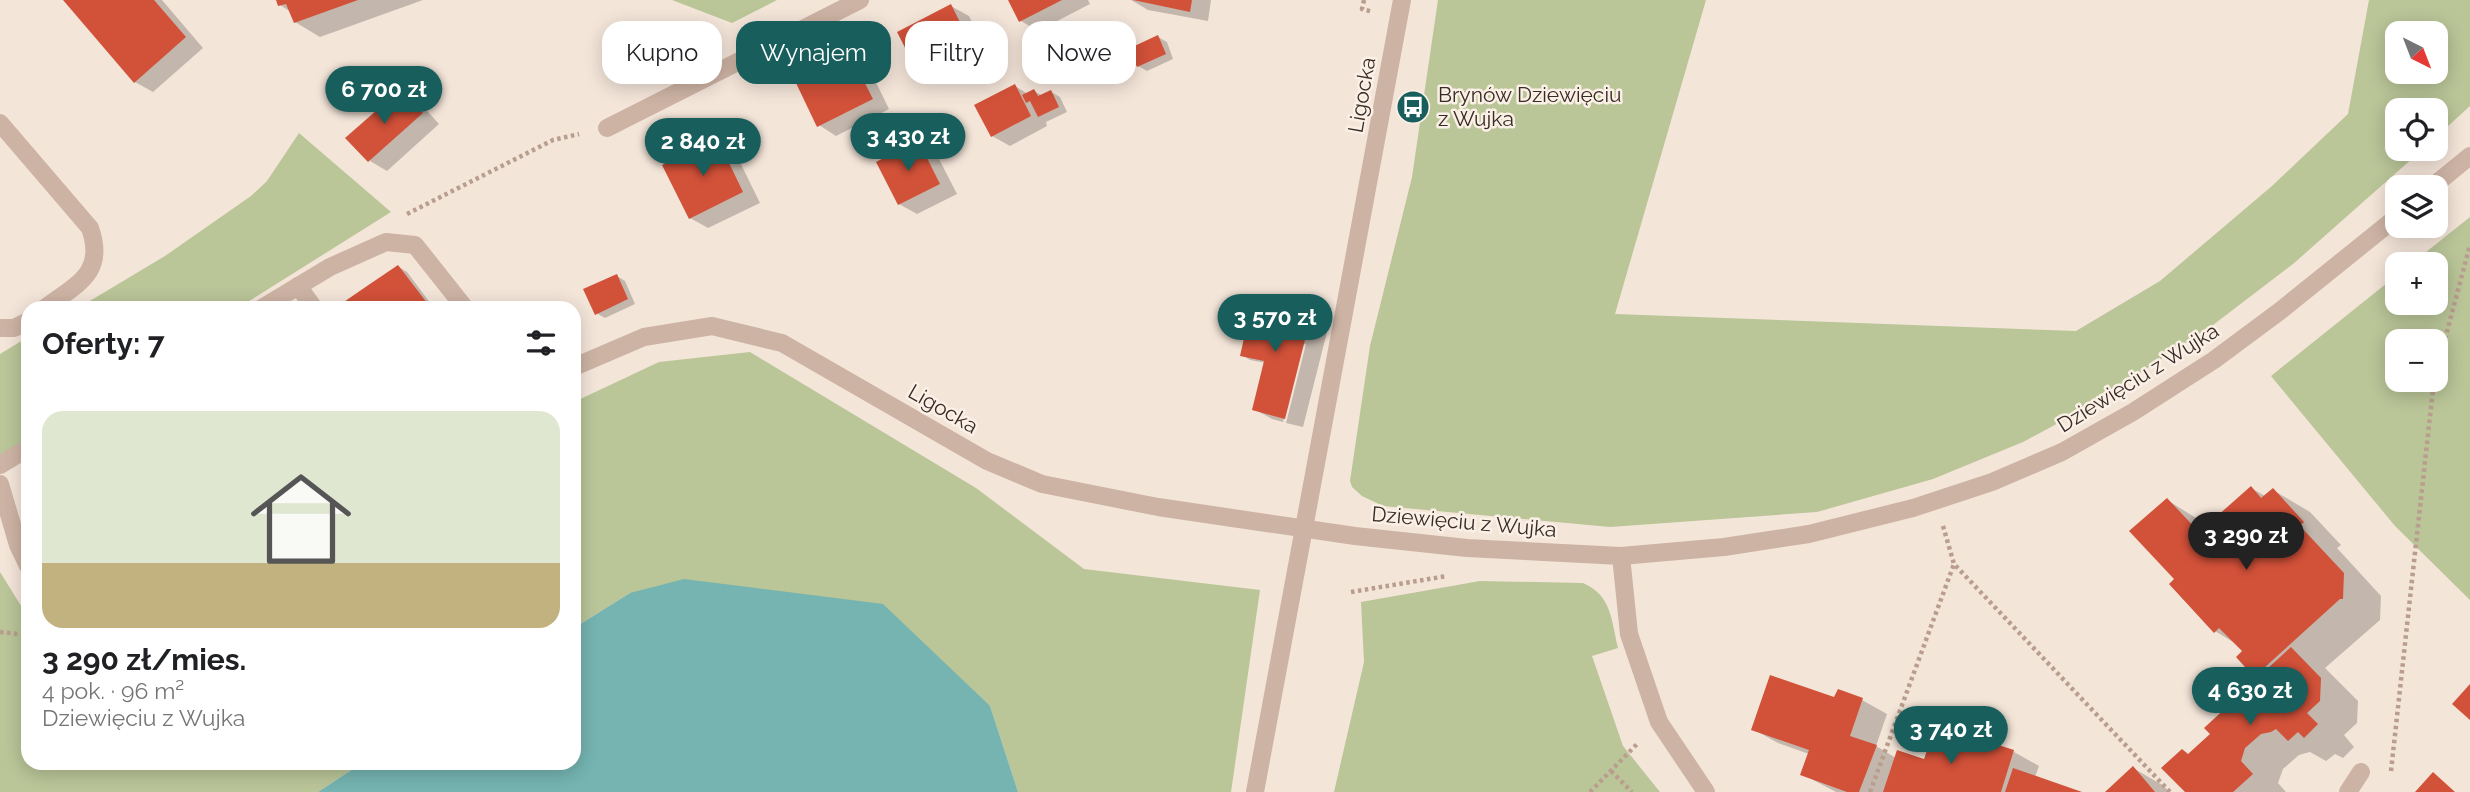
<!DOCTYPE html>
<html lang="pl">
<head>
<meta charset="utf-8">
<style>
	:root { --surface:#fff; --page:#f2f2f2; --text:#202124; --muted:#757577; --accent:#185e5c }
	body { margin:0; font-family:Raleway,sans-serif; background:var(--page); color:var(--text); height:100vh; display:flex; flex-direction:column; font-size:26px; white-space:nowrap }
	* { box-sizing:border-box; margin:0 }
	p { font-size:23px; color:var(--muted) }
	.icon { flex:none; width:38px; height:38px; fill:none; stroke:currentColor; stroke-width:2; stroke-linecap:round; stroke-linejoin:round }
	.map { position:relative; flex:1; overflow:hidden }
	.drawer { position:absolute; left:21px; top:301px; width:560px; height:469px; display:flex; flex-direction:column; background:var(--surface); border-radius:21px; box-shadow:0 4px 18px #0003 }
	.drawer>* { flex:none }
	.banner { position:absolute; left:602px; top:21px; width:665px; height:63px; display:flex; gap:14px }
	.needle { width:46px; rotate:138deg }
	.tools { position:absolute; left:2385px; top:21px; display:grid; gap:14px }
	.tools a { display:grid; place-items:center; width:63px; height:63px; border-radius:14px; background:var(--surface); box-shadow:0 4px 18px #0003; font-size:35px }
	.price { position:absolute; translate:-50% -60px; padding:0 16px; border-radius:24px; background:var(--accent); color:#fff; font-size:23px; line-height:46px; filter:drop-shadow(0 2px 4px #0008) }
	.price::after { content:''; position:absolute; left:50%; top:42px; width:21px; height:16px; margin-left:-10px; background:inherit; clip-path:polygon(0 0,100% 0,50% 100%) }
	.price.current { background:#222; color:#fff }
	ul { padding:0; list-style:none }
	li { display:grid; align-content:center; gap:14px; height:371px; padding:0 21px }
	li span { display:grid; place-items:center; height:217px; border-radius:21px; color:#555 }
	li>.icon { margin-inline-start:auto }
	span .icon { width:126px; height:126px; fill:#fffc; stroke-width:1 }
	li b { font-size:30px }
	h2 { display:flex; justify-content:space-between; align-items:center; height:84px; padding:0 21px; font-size:30px }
	.chip { padding:0 24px; border-radius:21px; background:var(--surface); box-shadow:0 4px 18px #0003; font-size:24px; line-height:63px }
	.chip.current { background:var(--accent); color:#fff }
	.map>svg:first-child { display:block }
	.green { fill:#bac598; fill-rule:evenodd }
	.water { fill:#75b4b1 }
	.shadow { fill:#0003 }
	.building { fill:#d25139 }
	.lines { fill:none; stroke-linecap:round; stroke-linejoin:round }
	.path { stroke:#b99d8e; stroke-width:4.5; stroke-dasharray:3.5 3.5; stroke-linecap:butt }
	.minor { stroke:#cdb3a4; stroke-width:18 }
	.labels { text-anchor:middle; stroke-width:5; stroke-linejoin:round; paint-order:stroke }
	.street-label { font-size:21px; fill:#382a26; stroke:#fbf0e6 }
	.poi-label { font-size:21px; fill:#382a26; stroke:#fbf0e6; text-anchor:start }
</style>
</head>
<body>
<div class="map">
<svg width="2470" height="792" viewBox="0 0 2470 792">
	<rect width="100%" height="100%" fill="#f4e5d9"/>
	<g class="green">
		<polygon points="672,0 777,0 732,23"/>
		<path d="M 1438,0 L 1706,0 L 1615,314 L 2076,331 L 2160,281 L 2272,186 L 2348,114 L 2369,0 L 2470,0 L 2470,106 L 2436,137 L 2436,110 L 2398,110 L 2398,149 L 2423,149 L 2293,264 L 2213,325 L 2088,407 L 2023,442 L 1933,479 L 1817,512 L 1610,527 L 1383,506 L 1362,496 L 1352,487 L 1350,481 L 1370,346 L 1412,177 ZM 2398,33 L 2436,33 L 2436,72 L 2398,72 Z"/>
		<polygon points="299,133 391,212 238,308 78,308 165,256 251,196 267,181"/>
		<path d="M 2470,217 L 2470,600 L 2395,526 L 2271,376 L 2397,275 L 2398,303 L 2436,303 L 2436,264 L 2411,264 ZM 2398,341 L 2436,341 L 2436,380 L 2398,380 Z"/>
		<polygon points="28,337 28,440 0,457 0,354"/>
		<polygon points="750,352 976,488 1084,569 1260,590 1231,792 1018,792 990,706 630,593 574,628 574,402 659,362"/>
		<polygon points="0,572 28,617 28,763 362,763 318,792 0,792"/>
		<path d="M 1480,581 L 1583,583 C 1612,596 1611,619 1618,648 L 1592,656 L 1623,746 L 1660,792 L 1334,792 L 1364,662 L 1361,602 Z"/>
	</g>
	<polygon class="water" points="684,579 883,604 990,706 1018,792 318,792 362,763 574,763 574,628 630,593"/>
	<g class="shadow">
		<polygon points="65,0 162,0 203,48 153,92 135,82"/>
		<polygon points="278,0 423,0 320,37 295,22 291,12 280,5"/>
		<polygon points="1010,0 1088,0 1090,4 1038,31 1021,21"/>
		<polygon points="1131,0 1211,0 1208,21 1148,10"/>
		<polygon points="951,6 969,16 989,57 938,84 920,73"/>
		<polygon points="1158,37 1167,42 1173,59 1147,71 1138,66"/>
		<polygon points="1102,38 1111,43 1123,68 1109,75 1105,72 1096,77 1087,71"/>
		<polygon points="851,58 869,68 889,109 836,136 819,125"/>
		<polygon points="1015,86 1028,94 1034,91 1043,96 1051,92 1060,97 1067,112 1046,122 1047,126 1010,146 992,136"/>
		<polygon points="401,91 418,101 439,124 387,171 370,161"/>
		<polygon points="716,140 734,150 760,203 708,228 690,218"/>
		<polygon points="918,142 936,153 957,194 917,214 899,204"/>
		<polygon points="399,267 407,272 434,308 341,307"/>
		<polygon points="617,276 625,281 635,304 605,318 596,313"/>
		<polygon points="1310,318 1328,328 1303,427 1286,423 1306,344 1302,344 1283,422 1272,419 1254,409 1266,363 1250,360 1242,355"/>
		<polygon points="2251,488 2265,496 2273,490 2310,512 2341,545 2337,548 2381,596 2380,620 2325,668 2358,701 2357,723 2344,735 2354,747 2343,758 2335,754 2326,761 2310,752 2299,755 2283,769 2278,783 2286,792 2187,792 2190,755 2213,734 2242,695 2249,699 2261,689 2260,678 2255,675 2244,651 2238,645 2215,631 2177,579 2167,500 2209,526"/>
		<polygon points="1835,699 1862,700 1887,714 1876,746 1896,758 1925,761 1937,727 2014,752 2039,766 2035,777 2078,792 1836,792 1802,774 1809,754 1778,743 1753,729"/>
		<polygon points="2133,768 2164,786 2169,792 2107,792"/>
	</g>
	<g class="building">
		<polygon points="63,0 154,0 186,37 134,83"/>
		<polygon points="276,0 358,0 294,23 286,4 278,6"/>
		<polygon points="1008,0 1062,0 1019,22"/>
		<polygon points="1133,0 1192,0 1190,12"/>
		<polygon points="951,4 972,47 919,75 897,32"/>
		<polygon points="1158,35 1166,54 1137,67 1128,49"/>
		<polygon points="1102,36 1116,63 1099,71 1097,67 1085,73 1074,50"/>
		<polygon points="851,56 873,99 817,127 796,83"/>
		<polygon points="1015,84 1031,116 991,137 974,105"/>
		<polygon points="401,89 423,113 368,162 345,138"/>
		<polygon points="1034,89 1038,96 1051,90 1059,107 1038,117 1030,101 1026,103 1022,95"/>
		<polygon points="717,138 743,192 689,219 662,165"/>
		<polygon points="918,140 940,184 898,205 876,162"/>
		<polygon points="398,265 431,308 338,306 367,286"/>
		<polygon points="617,274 628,299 595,315 583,289"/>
		<polygon points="1252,302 1311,316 1285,419 1252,410 1264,361 1240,356"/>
		<polygon points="2251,486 2261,498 2273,488 2304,522 2300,526 2344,573 2343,599 2340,599 2254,677 2236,657 2242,651 2219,628 2214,633 2169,584 2174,579 2129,531 2167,498 2199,532"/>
		<polygon points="2291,647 2321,678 2320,701 2307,713 2318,724 2304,738 2298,732 2288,741 2276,729 2271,732 2261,734 2245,748 2241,761 2253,774 2233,792 2185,792 2161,768 2182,749 2188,754 2210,734 2204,728 2242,693 2247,699 2258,689 2253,682"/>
		<polygon points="1770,675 1834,697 1838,689 1863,698 1850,736 1877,745 1859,792 1847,792 1800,775 1809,750 1751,730"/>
		<polygon points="2470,684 2470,720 2452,704"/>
		<polygon points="1936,725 2014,750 2001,792 1883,792 1897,750 1924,759"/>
		<polygon points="2133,766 2155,792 2105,792"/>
		<polygon points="2013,768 2082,792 2005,792"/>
		<polygon points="2433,772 2455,792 2415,792"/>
	</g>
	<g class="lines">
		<g class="path">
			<polyline points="1364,0 1362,9 1373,12"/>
			<polyline points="407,214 553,140 579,134"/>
			<polyline points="2436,373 2470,245"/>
			<polyline points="1943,526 1954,564 2170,792"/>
			<polyline points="1351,592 1447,576"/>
			<polyline points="0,632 28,635"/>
			<polyline points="1611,771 1632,792"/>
			<polyline points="2391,771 2434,380"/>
			<polyline points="1590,792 1638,743"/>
			<polyline points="1870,792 1954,564"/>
		</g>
		<g class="minor">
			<path d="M 0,123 L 90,228 C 106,273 77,284 45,308"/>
			<polyline points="607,128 860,0"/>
			<polyline points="2432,187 2470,156"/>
			<polyline points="298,286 314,308"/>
			<polyline points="262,308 330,267 386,242 415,245 465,308"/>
			<polyline points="0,328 14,328 28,321"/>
			<polyline points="574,367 644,337 712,326 782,343 987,461 1042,484 1158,507 1355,536 1467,548 1621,556 1724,547 1809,534 1913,508 1992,482 2062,452 2133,412 2214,360 2280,311 2398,216"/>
			<polyline points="0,465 28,448"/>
			<polyline points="0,484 18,545 28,566"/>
			<polyline points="1621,556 1629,634 1659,722 1706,792"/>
			<polyline points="1255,792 1402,0"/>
			<polyline points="2348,792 2361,772"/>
		</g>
	</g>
	<defs>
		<symbol id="bus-disc" viewBox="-11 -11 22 22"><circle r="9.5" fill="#185e5c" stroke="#fbf0e6"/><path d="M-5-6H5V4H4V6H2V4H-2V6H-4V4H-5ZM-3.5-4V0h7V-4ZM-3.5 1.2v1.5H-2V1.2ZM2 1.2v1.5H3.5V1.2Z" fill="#fff"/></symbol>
	</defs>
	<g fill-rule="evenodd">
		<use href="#bus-disc" x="1394" y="88" width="38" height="38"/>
	</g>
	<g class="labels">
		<g class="street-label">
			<text transform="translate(1362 95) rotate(-80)" y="7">Ligocka</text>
			<text transform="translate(2138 378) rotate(-32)" y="7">Dziewięciu z Wujka</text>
			<text transform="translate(943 409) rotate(30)" y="7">Ligocka</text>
			<text transform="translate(1464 522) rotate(5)" y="7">Dziewięciu z Wujka</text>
		</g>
		<g class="poi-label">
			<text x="1438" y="102">Brynów Dziewięciu<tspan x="1438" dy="24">z Wujka</tspan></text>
		</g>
	</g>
</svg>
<div class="tools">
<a><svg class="needle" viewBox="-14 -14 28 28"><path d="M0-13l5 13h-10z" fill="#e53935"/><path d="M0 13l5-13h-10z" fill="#757577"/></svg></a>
<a><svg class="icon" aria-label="locate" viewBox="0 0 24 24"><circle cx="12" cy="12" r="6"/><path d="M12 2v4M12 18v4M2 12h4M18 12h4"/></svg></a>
<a><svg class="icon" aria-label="layers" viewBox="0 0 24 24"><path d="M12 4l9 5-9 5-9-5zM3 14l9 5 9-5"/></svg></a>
<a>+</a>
<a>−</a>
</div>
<b class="price" style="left:384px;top:126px">6 700 zł</b>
<b class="price" style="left:908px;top:173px">3 430 zł</b>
<b class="price" style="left:703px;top:178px">2 840 zł</b>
<b class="price" style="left:1275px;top:354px">3 570 zł</b>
<b class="price current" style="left:2246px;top:572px">3 290 zł</b>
<b class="price" style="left:2250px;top:727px">4 630 zł</b>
<b class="price" style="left:1951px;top:766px">3 740 zł</b>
<div class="banner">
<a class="chip">Kupno</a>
<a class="chip current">Wynajem</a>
<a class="chip">Filtry</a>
<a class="chip">Nowe</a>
</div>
<section class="drawer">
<h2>Oferty: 7<svg class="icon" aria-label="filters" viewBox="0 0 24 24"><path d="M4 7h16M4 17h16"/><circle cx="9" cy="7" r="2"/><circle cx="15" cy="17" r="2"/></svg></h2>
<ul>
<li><span style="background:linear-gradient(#dfe7d0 70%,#c2b280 0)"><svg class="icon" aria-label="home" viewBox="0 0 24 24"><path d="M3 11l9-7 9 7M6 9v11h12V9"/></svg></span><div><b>3 290 zł/mies.</b><p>4 pok. · 96 m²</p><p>Dziewięciu z Wujka</p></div></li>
</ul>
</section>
</div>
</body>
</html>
